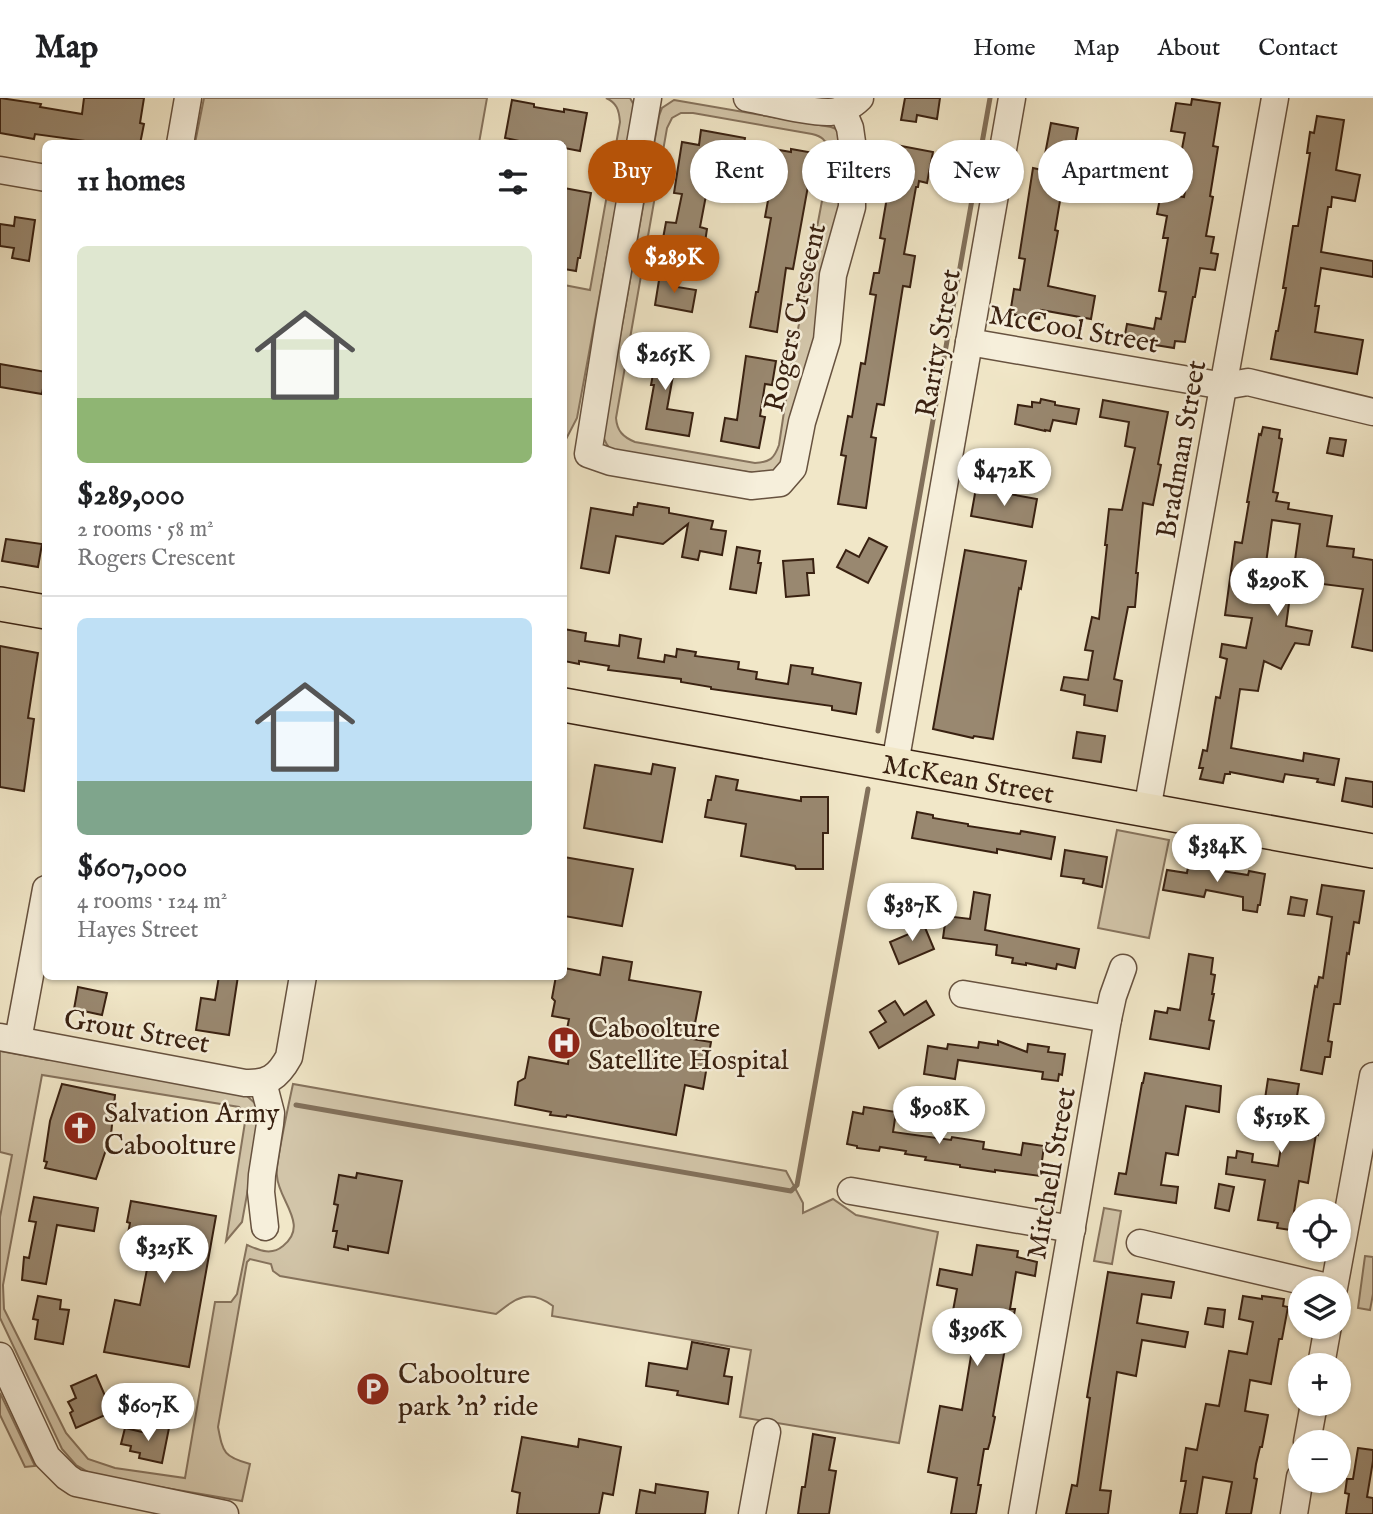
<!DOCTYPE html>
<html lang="en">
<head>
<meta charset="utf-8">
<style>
	:root { --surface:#fff; --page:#f2f2f2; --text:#202124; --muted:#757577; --line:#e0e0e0; --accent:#b45309 }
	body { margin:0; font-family:"IM FELL English",serif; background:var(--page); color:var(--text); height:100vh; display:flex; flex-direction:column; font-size:26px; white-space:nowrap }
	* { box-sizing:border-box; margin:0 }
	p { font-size:23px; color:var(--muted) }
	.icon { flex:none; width:38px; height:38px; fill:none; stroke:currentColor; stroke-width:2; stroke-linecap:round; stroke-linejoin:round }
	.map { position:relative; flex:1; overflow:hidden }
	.side { position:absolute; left:42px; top:42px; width:525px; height:840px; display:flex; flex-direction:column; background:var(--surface); border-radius:10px; box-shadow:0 2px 5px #0004 }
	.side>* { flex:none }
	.hud { position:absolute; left:588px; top:42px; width:665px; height:63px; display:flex; gap:14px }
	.controls { position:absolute; left:1288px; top:1101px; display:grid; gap:14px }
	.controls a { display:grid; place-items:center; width:63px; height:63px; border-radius:50%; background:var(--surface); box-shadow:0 2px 5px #0004; font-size:35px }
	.price { position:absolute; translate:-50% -60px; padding:0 16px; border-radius:24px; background:#fff; color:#222; font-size:23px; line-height:46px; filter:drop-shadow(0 2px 4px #0008) }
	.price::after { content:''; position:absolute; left:50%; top:42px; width:21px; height:16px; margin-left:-10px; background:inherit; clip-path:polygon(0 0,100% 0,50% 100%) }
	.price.on { background:var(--accent); color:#fff }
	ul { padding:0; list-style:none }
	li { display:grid; align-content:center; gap:14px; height:371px; padding:0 35px }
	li+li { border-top:2px solid var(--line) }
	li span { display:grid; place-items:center; height:217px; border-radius:10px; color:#555 }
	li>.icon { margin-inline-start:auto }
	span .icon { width:126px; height:126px; fill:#fffc; stroke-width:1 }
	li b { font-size:30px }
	h2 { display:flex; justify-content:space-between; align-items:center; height:84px; padding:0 35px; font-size:30px }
	.tag { padding:0 24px; border-radius:32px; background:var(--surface); box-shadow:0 2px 5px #0004; font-size:24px; line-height:63px }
	.tag.on { background:var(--accent); color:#fff }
	header { display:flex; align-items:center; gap:42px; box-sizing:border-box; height:98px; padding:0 35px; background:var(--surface); border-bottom:2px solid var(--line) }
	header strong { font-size:33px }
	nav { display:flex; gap:38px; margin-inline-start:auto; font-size:24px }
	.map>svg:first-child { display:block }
	.green { fill:#d2c5a9; stroke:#86735d; stroke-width:2; fill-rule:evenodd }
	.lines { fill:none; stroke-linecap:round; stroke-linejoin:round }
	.stream { stroke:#82705a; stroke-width:5 }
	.building { fill:#998870; stroke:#392111; stroke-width:2 }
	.minor-casing { stroke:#67523f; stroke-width:29 }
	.major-casing { stroke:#392111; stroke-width:36 }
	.minor { stroke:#f6efdb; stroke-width:26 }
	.major { stroke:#f1e7c8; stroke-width:33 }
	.labels { text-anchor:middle; stroke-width:5; stroke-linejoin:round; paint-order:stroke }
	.street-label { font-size:28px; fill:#392111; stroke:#f6efdb }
	.poi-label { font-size:28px; fill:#392111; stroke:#f6efdb; text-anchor:start }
</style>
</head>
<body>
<header>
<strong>Map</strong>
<nav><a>Home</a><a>Map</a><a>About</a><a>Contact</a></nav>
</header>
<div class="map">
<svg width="1373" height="1416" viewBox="0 0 1373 1416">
	<rect width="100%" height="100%" fill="#f1e7c8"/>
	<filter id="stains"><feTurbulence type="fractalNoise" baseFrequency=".00286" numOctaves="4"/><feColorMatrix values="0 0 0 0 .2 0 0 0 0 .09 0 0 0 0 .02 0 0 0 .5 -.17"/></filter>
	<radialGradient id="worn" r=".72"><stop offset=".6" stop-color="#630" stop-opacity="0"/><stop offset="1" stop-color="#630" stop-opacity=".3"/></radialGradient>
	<g class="green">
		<polygon points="204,0 487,0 479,45 195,45"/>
		<path d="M 606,0 L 630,0 L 634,7 L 633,16 L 577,320 L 564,345 L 564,187 L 590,192 L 620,24 C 619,12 617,5 606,0 Z"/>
		<path d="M 674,2 L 831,29 L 841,33 L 844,94 L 820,220 L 788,349 L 776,378 L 614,355 C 608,349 604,344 603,335 L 659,18 L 662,10 ZM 681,15 L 693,15 L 812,36 C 816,37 820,38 823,41 C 834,51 826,79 824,92 L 790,274 L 779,347 C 774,361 770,364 755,365 L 635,344 C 623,339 617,333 616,320 L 667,30 L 672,20 Z"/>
		<polygon points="1117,732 1169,742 1149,840 1098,830"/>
		<path d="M 0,953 L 49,962 L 62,961 L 247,998 L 257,1007 L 261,1019 L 242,1124 L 226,1143 L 246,1018 L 239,1009 L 42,977 L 3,1187 L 4,1211 L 66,1335 L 88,1361 L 115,1370 L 185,1380 L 215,1204 L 231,1204 L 237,1196 L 247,1147 C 259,1152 271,1158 283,1148 C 310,1127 278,1102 277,1078 C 276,1071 278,1063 279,1056 C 283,1033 288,1009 293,986 L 786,1073 L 803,1105 L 803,1115 L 833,1101 L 856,1117 L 938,1134 L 899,1345 L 740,1319 L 751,1252 L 552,1218 L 553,1208 C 529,1190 516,1200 496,1216 L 280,1178 L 273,1173 L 271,1166 L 250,1161 L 247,1164 L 218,1329 C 223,1355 224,1359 250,1366 L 242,1403 L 95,1378 L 76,1367 L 62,1351 L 0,1220 L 0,1119 L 12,1057 L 0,1054 Z"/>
		<polygon points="1104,1110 1121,1113 1112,1166 1094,1163"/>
		<polygon points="1365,1158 1373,1159 1373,1196 1370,1212 1358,1210"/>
		<polygon points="0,1295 35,1368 25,1369 0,1317"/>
	</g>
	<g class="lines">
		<g class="stream">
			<polyline points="878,633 990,0"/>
			<polyline points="296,1007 791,1093 797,1087 868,691"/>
		</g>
	</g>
	<g class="building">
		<polygon points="0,0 41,6 40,9 82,16 84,0 144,0 140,25 144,26 140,46 107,46 35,36 34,41 0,35"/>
		<polygon points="905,0 940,0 937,21 917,17 916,24 901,22"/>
		<polygon points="1192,1 1220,5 1213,48 1218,49 1210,98 1213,99 1206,138 1214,139 1211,155 1218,156 1215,172 1200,170 1195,199 1193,199 1185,244 1175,243 1174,250 1124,242 1127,226 1154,231 1156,220 1161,221 1166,194 1159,193 1168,140 1163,140 1167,118 1157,116 1161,95 1184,99 1190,62 1180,61 1185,35 1171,33 1176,5 1191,7"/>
		<polygon points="512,2 534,6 534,9 564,14 564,11 587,15 580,53 564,50 564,46 524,46 524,44 505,40"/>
		<polygon points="1317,18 1344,22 1336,72 1360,77 1355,103 1332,99 1331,109 1328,109 1321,154 1373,163 1373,179 1321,170 1315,208 1319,208 1315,234 1363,242 1357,276 1271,261 1276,233 1278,233 1286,190 1283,190 1293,128 1298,128 1310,55 1307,55 1310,34 1314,35"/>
		<polygon points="1051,25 1078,30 1072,63 1067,62 1055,132 1058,133 1048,188 1095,198 1091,221 1041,212 1039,221 1010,216 1014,191 1020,192 1025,161 1019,160 1033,70 1042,72"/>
		<polygon points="701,32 745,40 744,46 791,54 791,51 814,55 793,171 786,170 777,234 750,229 756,194 758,194 771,120 765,119 773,75 771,74 772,68 740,63 729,69 712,66 700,129 707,131 703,157 685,154 685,150 662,146 666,124 676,125 682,96 674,95 682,44 699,47"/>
		<polygon points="896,47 933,54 927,85 919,83 918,89 916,89 904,156 915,158 910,189 903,188 884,307 877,306 871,339 876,340 866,410 838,406 846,358 841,357 848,318 852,319 861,265 865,266 876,197 870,196 874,175 879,175 885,141 880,140"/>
		<polygon points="564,90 591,95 580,160 578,160 576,173 564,171"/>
		<polygon points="15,119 35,122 29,163 12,160 14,150 0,148 0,126 14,128"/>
		<polygon points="660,176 678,179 677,189 696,192 692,214 655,207"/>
		<polygon points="645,245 678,250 667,311 693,315 689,338 646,331 654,287 651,287 655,265 642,263"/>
		<polygon points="746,258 776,263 772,287 765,286 760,318 765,319 759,350 721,343 725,320 737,322"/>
		<polygon points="0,266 46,274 42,296 0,289"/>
		<polygon points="1041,301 1055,304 1055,307 1079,311 1076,326 1053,322 1050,333 1045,332 1045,333 1015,326 1018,307 1032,309 1032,304 1040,305"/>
		<polygon points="1103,302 1168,314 1158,366 1161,367 1153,407 1143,405 1136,475 1138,475 1135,509 1128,509 1114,581 1122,583 1117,613 1084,607 1085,597 1061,592 1064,579 1088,582 1093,553 1085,552 1092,519 1099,521 1107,447 1105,447 1109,411 1122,412 1135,350 1125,348 1129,324 1100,319"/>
		<polygon points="1263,329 1280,332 1279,340 1282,341 1273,394 1278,395 1276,403 1289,405 1288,411 1332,418 1327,448 1354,451 1353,459 1373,462 1373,553 1352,549 1363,491 1307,484 1305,493 1291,491 1300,426 1272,422 1262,494 1290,498 1286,528 1312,533 1309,547 1295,545 1281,571 1264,563 1258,593 1240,591 1231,650 1303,663 1304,655 1339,661 1334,687 1317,684 1318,681 1285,676 1283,684 1230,674 1230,676 1225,676 1223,685 1200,681 1203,670 1199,670 1203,652 1207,653 1216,599 1220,600 1227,561 1220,559 1222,546 1246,550 1252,520 1225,517 1235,444 1242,445 1249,404 1247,404 1259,336 1261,337"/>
		<polygon points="1330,340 1346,342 1343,358 1327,355"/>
		<polygon points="985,352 1029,359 1029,361 1034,362 1030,381 982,366"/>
		<polygon points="976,390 1037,401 1032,429 971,418"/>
		<polygon points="638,405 669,410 669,415 713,423 711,431 726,433 722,457 700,453 698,462 682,459 688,426 663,446 616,438 609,475 581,470 591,410 633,417 634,409 637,409"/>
		<polygon points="869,440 887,449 868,485 837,469 846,452 859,459"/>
		<polygon points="6,441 42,446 38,469 2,463"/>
		<polygon points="737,449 760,453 758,465 761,465 756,495 730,491"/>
		<polygon points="965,452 1026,463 1021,491 1019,490 993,641 974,638 973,640 933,631"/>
		<polygon points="813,461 814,475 807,475 809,497 786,499 783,463"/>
		<polygon points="564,531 586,535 585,543 619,548 620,537 641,541 638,560 664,564 665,557 676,559 677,551 696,554 695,558 739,564 738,571 757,574 756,581 788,586 791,567 813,570 812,576 861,585 856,616 832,612 832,608 711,591 711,589 681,584 681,581 608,572 609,568 579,563 579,566 564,563"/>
		<polygon points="0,548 38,555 28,620 34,621 24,693 0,689"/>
		<polygon points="1077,634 1105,638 1101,664 1073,660"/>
		<polygon points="653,666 675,670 662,744 584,730 595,667 651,676"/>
		<polygon points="716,678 738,682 736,692 801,703 801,699 828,699 828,735 823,735 823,771 796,771 795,768 741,758 746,726 705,719 708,702 711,702"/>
		<polygon points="1346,680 1373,684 1373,709 1342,703"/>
		<polygon points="917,714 933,717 933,720 968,726 968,728 1020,736 1021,733 1055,739 1051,761 997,751 997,755 912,740"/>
		<polygon points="1065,752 1107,759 1102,789 1083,785 1084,781 1061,778"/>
		<polygon points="564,759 633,771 622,828 564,818"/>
		<polygon points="1189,762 1210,765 1209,771 1248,777 1249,773 1265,776 1260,807 1258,807 1257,814 1243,812 1243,799 1206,792 1204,799 1163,792 1167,772 1187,775"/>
		<polygon points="1322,787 1364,793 1359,825 1354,824 1349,856 1347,855 1340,906 1334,906 1328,943 1332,944 1330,959 1325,959 1322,976 1301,972 1315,888 1317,889 1319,879 1323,880 1332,819 1317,816"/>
		<polygon points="974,794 990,797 985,832 1079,851 1075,870 1057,866 1056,871 1026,865 1026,867 1012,865 1013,860 996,857 997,847 943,840 946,818 970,821"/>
		<polygon points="1291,799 1307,802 1304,818 1288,816"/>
		<polygon points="921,820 934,851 899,866 890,844 909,836 906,827"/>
		<polygon points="1189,856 1213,860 1211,876 1215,877 1212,896 1214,896 1209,922 1214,923 1209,951 1150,941 1155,913 1167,915 1168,910 1180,912"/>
		<polygon points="603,859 632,864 629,882 701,894 692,941 711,944 703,991 685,987 676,1037 567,1017 566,1019 550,1017 551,1014 515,1007 518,984 525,980 529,959 568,966 570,948 566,936 569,921 552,918 555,903 552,900 556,878 564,878 564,870 600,877"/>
		<polygon points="219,878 238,878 229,937 196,932 201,900 215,902"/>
		<polygon points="78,889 107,895 102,917 74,911"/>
		<polygon points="895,903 904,917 926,903 934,917 879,950 870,934 886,924 879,913"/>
		<polygon points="998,943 1027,954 1028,946 1049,949 1048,954 1065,956 1062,977 1059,976 1058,983 1042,981 1043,974 958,962 955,981 924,976 928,948 947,951 948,946 978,950 979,944 998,947"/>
		<polygon points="1145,975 1221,988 1219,1014 1186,1008 1178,1057 1166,1055 1161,1087 1178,1089 1176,1105 1115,1096 1119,1075 1126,1076 1142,985 1143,985"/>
		<polygon points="1268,981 1299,986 1294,1016 1321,1021 1318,1037 1316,1036 1308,1085 1299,1083 1291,1132 1277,1130 1278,1125 1258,1122 1265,1082 1226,1076 1228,1059 1236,1060 1237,1053 1253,1056 1252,1064 1278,1068 1284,1030 1261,1027"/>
		<polygon points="62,986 115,997 111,1037 96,1081 45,1070 47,1064 44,1063 50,1023"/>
		<polygon points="864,1009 896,1014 893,1034 951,1042 952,1039 984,1044 983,1051 1021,1057 1023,1045 1044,1048 1040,1078 995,1072 995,1074 960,1069 960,1067 925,1062 926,1059 905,1056 906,1053 880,1049 879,1053 857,1050 857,1048 847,1046 853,1014 863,1016"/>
		<polygon points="357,1075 402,1083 388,1155 348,1148 348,1152 334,1149 337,1133 333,1133 338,1107 334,1106 339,1077 356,1080"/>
		<polygon points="1219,1086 1234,1089 1229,1113 1215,1110"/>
		<polygon points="34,1099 98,1110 94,1133 57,1127 46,1186 22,1182 24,1159 29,1160 36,1124 29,1123"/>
		<polygon points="131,1103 216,1118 189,1269 104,1254 115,1202 140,1207 149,1161 124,1156 130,1125 127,1124"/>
		<polygon points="977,1147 1018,1153 1017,1159 1037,1164 1035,1178 1016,1174 1010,1211 1015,1211 1010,1240 1007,1239 993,1318 995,1319 990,1344 988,1351 984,1351 978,1387 981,1387 976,1416 951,1416 957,1380 928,1374 940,1308 962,1312 975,1234 950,1229 957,1191 937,1187 940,1171 972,1177"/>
		<polygon points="1108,1174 1174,1184 1171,1200 1142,1196 1137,1225 1188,1234 1185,1249 1142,1242 1136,1278 1117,1274 1100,1392 1111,1393 1108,1416 1066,1416 1072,1387 1077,1388 1090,1300 1087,1299"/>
		<polygon points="38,1198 61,1202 60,1211 69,1212 63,1246 35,1241 38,1222 33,1221"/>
		<polygon points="1243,1198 1262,1201 1262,1198 1284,1201 1283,1208 1288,1209 1282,1241 1279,1241 1271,1286 1250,1282 1245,1313 1268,1317 1262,1349 1260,1349 1256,1366 1254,1380 1257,1381 1251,1416 1226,1416 1232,1384 1203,1379 1197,1416 1180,1416 1186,1383 1181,1383 1186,1350 1197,1352 1206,1306 1219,1308 1229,1253 1247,1256 1253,1224 1239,1221"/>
		<polygon points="1208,1210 1225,1212 1223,1229 1205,1226"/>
		<polygon points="692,1244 729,1251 724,1278 732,1279 728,1306 677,1297 678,1293 646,1288 649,1265 687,1271"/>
		<polygon points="96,1277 112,1314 76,1330 70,1315 73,1313 68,1304 76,1300 71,1288"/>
		<polygon points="153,1326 169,1330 162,1365 139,1360 140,1355 130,1353 131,1348 121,1346 125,1330 151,1336"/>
		<polygon points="813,1336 835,1340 829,1372 836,1373 829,1416 798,1416 802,1389 805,1389"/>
		<polygon points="522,1339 578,1349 579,1341 621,1349 613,1397 603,1395 599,1416 517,1416 520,1395 512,1393"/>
		<polygon points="1358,1350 1373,1352 1373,1363 1367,1399 1373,1400 1373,1416 1346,1416 1349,1396 1345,1395 1347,1381 1353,1381"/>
		<polygon points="656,1386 708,1394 705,1416 636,1416 640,1392 655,1395"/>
	</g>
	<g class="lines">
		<defs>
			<g id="minor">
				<polyline points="648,0 609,224 588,356 611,364 751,388 780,385 793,370 802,324 827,242 833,177 852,109 852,44 850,30 842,11"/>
				<path d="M 747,0 C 769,4 809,15 830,14 C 841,13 852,8 860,0"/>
				<polyline points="180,46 188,0"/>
				<polyline points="0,72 46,80"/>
				<polyline points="969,244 1224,288 1248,284 1373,314"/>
				<polyline points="895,666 1012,0"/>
				<polyline points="1147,712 1275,0"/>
				<polyline points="963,896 1108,921"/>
				<path d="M 0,939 L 245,985 C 268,986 278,979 289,959 L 303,878"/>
				<polyline points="18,942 46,791"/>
				<polyline points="263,984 271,1015 270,1026 262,1077 261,1094 265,1129"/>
				<polyline points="851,1093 1072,1131"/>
				<polyline points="1140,1145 1332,1190"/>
				<polyline points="1334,1190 1373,978"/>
				<polyline points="0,1258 47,1359 67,1379 76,1385 225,1416"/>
				<polyline points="1321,1267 1328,1228"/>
				<polyline points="1307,1344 1314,1306"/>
				<polyline points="752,1416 767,1334"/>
				<polyline points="1022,1416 1108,921 1113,898 1123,870"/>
				<polyline points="1294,1416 1300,1379"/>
			</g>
			<g id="major">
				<polyline points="0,506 46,514"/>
				<path id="s1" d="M 564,607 L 1373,753"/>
			</g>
		</defs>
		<use href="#minor" class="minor-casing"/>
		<use href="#major" class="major-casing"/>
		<use href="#minor" class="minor"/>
		<use href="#major" class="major"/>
	</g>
	<defs>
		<symbol id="hospital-disc" viewBox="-11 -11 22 22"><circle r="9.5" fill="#8f2418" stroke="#f6efdb"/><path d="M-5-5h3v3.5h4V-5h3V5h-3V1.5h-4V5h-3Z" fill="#fff"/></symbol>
		<symbol id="church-disc" viewBox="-11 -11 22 22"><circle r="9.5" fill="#8f2418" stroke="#f6efdb"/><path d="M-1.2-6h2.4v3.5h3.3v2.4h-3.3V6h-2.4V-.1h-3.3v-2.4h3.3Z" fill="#fff"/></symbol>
		<symbol id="parking-disc" viewBox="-11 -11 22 22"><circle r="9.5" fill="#8f2418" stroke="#f6efdb"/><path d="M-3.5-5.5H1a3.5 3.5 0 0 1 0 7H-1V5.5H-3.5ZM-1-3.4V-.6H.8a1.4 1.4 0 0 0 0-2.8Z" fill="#fff"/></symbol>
	</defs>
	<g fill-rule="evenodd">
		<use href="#hospital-disc" x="545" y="926" width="38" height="38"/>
		<use href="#church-disc" x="61" y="1011" width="38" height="38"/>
		<use href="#parking-disc" x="354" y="1272" width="38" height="38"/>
	</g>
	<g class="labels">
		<g class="street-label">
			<text transform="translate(794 219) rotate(-77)" y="10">Rogers Crescent</text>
			<text transform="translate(1074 230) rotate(10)" y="10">McCool Street</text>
			<text transform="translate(937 245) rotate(-80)" y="10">Rarity Street</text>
			<text transform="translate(1180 351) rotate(-80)" y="10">Bradman Street</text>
			<text dy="10" stroke="none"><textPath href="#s1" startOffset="411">McKean Street</textPath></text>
			<text transform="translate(137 932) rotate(10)" y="10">Grout Street</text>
			<text transform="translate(1050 1075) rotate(-80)" y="10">Mitchell Street</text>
		</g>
		<g class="poi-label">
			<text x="588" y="939">Caboolture<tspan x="588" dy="32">Satellite Hospital</tspan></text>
			<text x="104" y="1024">Salvation Army<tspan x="104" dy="32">Caboolture</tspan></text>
			<text x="398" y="1285">Caboolture<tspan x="398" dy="32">park 'n' ride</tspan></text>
		</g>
	</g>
	<rect width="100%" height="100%" filter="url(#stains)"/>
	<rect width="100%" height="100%" fill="url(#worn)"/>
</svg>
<div class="controls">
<a><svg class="icon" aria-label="locate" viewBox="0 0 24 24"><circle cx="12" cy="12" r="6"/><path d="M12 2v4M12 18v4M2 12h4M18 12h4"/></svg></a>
<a><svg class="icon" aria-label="layers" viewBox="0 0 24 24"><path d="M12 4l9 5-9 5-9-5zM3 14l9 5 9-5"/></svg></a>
<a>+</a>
<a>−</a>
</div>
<b class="price on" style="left:674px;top:197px">$289K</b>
<b class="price" style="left:665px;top:294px">$265K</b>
<b class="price" style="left:1004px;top:410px">$472K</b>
<b class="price" style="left:1277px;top:520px">$290K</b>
<b class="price" style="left:1217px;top:786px">$384K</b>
<b class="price" style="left:912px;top:845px">$387K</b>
<b class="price" style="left:939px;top:1048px">$908K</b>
<b class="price" style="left:1281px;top:1057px">$519K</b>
<b class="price" style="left:164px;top:1187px">$325K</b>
<b class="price" style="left:977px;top:1270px">$396K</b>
<b class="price" style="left:148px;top:1345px">$607K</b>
<div class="hud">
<a class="tag on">Buy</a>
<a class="tag">Rent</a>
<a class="tag">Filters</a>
<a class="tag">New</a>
<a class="tag">Apartment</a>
</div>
<section class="side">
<h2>11 homes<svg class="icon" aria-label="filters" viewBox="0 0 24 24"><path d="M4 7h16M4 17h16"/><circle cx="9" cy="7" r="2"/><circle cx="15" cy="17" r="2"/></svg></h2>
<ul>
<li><span style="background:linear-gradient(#dfe7d0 70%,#8fb573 0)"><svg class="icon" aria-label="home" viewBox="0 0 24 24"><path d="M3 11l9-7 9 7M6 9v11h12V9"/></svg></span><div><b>$289,000</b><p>2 rooms · 58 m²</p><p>Rogers Crescent</p></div></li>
<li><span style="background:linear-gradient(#bfe0f5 75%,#7fa58c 0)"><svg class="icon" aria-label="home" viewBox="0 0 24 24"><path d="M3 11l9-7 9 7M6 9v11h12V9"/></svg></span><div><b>$607,000</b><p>4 rooms · 124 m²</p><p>Hayes Street</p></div></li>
</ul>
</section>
</div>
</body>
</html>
